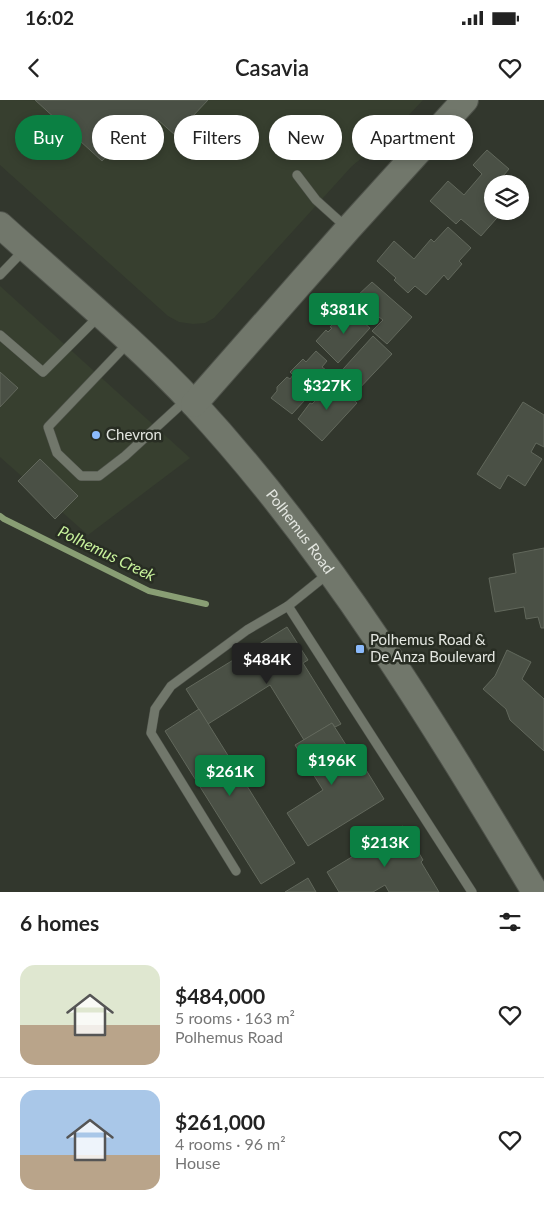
<!DOCTYPE html>
<html lang="en">
<head>
<meta charset="utf-8">
<style>
	:root { --surface:#fff; --page:#f6f6f6; --text:#222; --muted:#767676; --line:#e0e0e0; --accent:#0b8043 }
	body { margin:0; font-family:Lato,sans-serif; background:var(--page); color:var(--text); height:100vh; display:flex; flex-direction:column; font-size:19px; white-space:nowrap }
	* { box-sizing:border-box; margin:0 }
	p { font-size:16px; color:var(--muted) }
	.icon { flex:none; width:28px; height:28px; fill:none; stroke:currentColor; stroke-width:2; stroke-linecap:round; stroke-linejoin:round }
	.map { position:relative; height:792px; overflow:hidden }
	.drawer { display:flex; flex-direction:column; background:var(--surface); flex:1 }
	.drawer>* { flex:none }
	.banner { position:absolute; left:15px; top:15px; width:515px; height:45px; display:flex; gap:10px }
	.buttons { position:absolute; left:484px; top:75px; display:grid; gap:10px }
	.buttons a { display:grid; place-items:center; width:45px; height:45px; border-radius:50%; background:var(--surface); box-shadow:0 2px 8px #0003; font-size:25px }
	.price { position:absolute; translate:-50% -42px; padding:0 11px; border-radius:5px; background:var(--accent); color:#fff; font-size:16px; line-height:32px; filter:drop-shadow(0 1px 2px #0008) }
	.price::after { content:''; position:absolute; left:50%; top:30px; width:15px; height:11px; margin-left:-8px; background:inherit; clip-path:polygon(0 0,100% 0,50% 100%) }
	.price.active { background:#222; color:#fff }
	ul { padding:0; list-style:none }
	li { display:flex; align-items:center; gap:15px; height:125px; padding:0 20px }
	li+li { border-top:1px solid var(--line) }
	li span { display:grid; place-items:center; flex:none; width:140px; height:100px; border-radius:15px; color:#555 }
	li>.icon { margin-inline-start:auto }
	span .icon { width:60px; height:60px; fill:#fffc; stroke-width:1 }
	li b { font-size:21px }
	h2 { display:flex; justify-content:space-between; align-items:center; height:60px; padding:0 20px; font-size:21px }
	.tag { padding:0 18px; border-radius:22px; background:var(--surface); box-shadow:0 2px 8px #0003; font-size:18px; line-height:45px }
	.tag.active { background:var(--accent); color:#fff }
	.status { display:flex; justify-content:space-between; align-items:center; height:35px; padding:0 25px; background:var(--surface); direction:ltr }
	.status svg { height:14px; fill:currentColor }
	header { display:flex; justify-content:space-between; align-items:center; height:65px; padding:0 20px; background:var(--surface); font-size:22px; font-weight:600 }
	.map>svg:first-child { display:block }
	.built { fill:#373f2f }
	.lines { fill:none; stroke-linecap:round; stroke-linejoin:round }
	.stream { stroke:#899e74; stroke-width:6 }
	.building { fill:#4a5045; stroke:#62685c }
	.lane-casing { stroke:#4e524a; stroke-width:10 }
	.secondary-casing { stroke:#4e524a; stroke-width:28 }
	.lane { stroke:#71776b; stroke-width:9 }
	.secondary { stroke:#71776b; stroke-width:26 }
	.poi-dot { fill:#8bbafc; stroke:#282d23; stroke-width:2 }
	.labels { text-anchor:middle; stroke-width:5; stroke-linejoin:round; paint-order:stroke }
	.poi-label { font-size:15px; fill:#e3e6e0; stroke:#282d23; text-anchor:start }
	.street-label { font-size:15px; fill:#e3e6e0; stroke:#282d23 }
	.water-label { font-size:16px; font-style:italic; fill:#c8f29c; stroke:#282d23 }
</style>
</head>
<body>
<div class="status"><b>16:02</b><svg viewBox="0 0 49 12"><path d="M0 12V9h3v3zM5 12V6h3v6zM10 12V3h3v9zM15 12V0h3v12zM26 1h20v11H26zM47 4h2v5h-2z"/></svg></div>
<header><svg class="icon" aria-label="back" viewBox="0 0 24 24"><path d="M15 5l-7 7 7 7"/></svg>Casavia<svg class="icon" aria-label="heart" viewBox="0 0 24 24"><path d="M12 20l-8-8c-3-5 5-10 8-4 3-6 11-1 8 4z"/></svg></header>
<div class="map">
<svg width="544" height="792" viewBox="0 0 544 792">
	<rect width="100%" height="100%" fill="#32372d"/>
	<g class="built">
		<polygon points="0,0 423,0 394,31 352,66 214,218 205,223 193,224 179,222 168,216 0,65"/>
		<polygon points="0,186 190,358 88,435 0,357"/>
	</g>
	<g class="lines">
		<polyline class="stream" points="0,416 4,419 149,491 206,504"/>
	</g>
	<g class="building">
		<polygon points="35,0 208,0 175,35 158,20 156,22 160,26 142,48 137,43 133,48 123,39 102,61"/>
		<polygon points="487,50 509,69 498,82 500,84 492,84 492,111 503,111 481,136 461,119 456,124 430,101 448,81 464,95 482,74 473,65"/>
		<polygon points="448,127 471,148 459,161 462,164 448,180 444,175 426,195 415,186 408,193 394,180 396,178 377,161 394,141 414,159 431,139 434,142"/>
		<polygon points="372,182 412,217 387,244 372,231 383,220 379,217 377,219 366,209 367,207 356,197"/>
		<polygon points="356,206 367,217 363,222 370,228 338,263 316,241 326,230 328,232 332,228 330,227 340,216 344,219"/>
		<polygon points="373,236 392,254 355,293 335,278"/>
		<polygon points="316,251 327,261 322,267 330,273 292,314 271,298 277,291 277,287 287,277 290,279 293,275 290,272 303,259 306,262"/>
		<polygon points="0,272 18,288 0,307"/>
		<polygon points="333,281 357,303 322,341 298,319 310,303 312,304 317,299 315,297 322,289 324,290"/>
		<polygon points="523,302 544,315 544,347 536,343 531,352 542,359 525,386 508,375 500,389 477,374"/>
		<polygon points="40,359 78,396 55,419 18,381"/>
		<polygon points="544,448 544,528 541,528 538,517 526,519 524,507 495,512 489,478 516,473 513,454"/>
		<polygon points="287,527 308,560 303,563 341,624 335,627 332,623 304,640 270,585 208,624 186,589"/>
		<polygon points="507,550 531,562 522,579 544,599 544,651 510,620 506,609 483,589 495,576"/>
		<polygon points="199,609 295,763 261,784 165,631"/>
		<polygon points="332,623 360,667 363,665 384,699 308,746 287,713 323,690 295,645"/>
		<polygon points="403,726 423,760 421,762 439,792 389,792 385,785 373,792 339,792 327,772"/>
		<polygon points="308,778 316,792 285,792"/>
	</g>
	<g class="lines">
		<defs>
			<g id="lane">
				<polyline points="297,75 316,100 346,127"/>
				<polyline points="0,175 24,150"/>
				<polyline points="0,235 43,272 100,215"/>
				<polyline points="129,242 48,327 57,353 81,376 99,376 125,356 186,300"/>
				<polyline points="329,473 288,506 472,792"/>
				<polyline points="236,771 151,633 155,609 171,586 247,530 288,506"/>
			</g>
			<g id="secondary">
				<path id="s1" d="M 0,125 C 65,184 134,240 194,304 C 330,451 433,622 535,792"/>
				<polyline points="194,304 348,129 465,0"/>
			</g>
		</defs>
		<use href="#lane" class="lane-casing"/>
		<use href="#secondary" class="secondary-casing"/>
		<use href="#lane" class="lane"/>
		<use href="#secondary" class="secondary"/>
	</g>
	<g class="poi-dot">
		<circle cx="96" cy="335" r="5"/>
		<rect x="355" y="544" width="10" height="10" rx="2.5"/>
	</g>
	<g class="labels">
		<g class="poi-label">
			<text x="106" y="340">Chevron</text>
			<text x="370" y="545">Polhemus Road &amp;<tspan x="370" dy="17">De Anza Boulevard</tspan></text>
		</g>
		<g class="street-label">
			<text dy="5" stroke="none"><textPath href="#s1" startOffset="430">Polhemus Road</textPath></text>
		</g>
		<g class="water-label">
			<text transform="translate(107 453) rotate(26)" y="6">Polhemus Creek</text>
		</g>
	</g>
</svg>
<div class="buttons">
<a><svg class="icon" aria-label="layers" viewBox="0 0 24 24"><path d="M12 4l9 5-9 5-9-5zM3 14l9 5 9-5"/></svg></a>
</div>
<b class="price" style="left:344px;top:235px">$381K</b>
<b class="price" style="left:327px;top:311px">$327K</b>
<b class="price active" style="left:267px;top:585px">$484K</b>
<b class="price" style="left:332px;top:686px">$196K</b>
<b class="price" style="left:230px;top:697px">$261K</b>
<b class="price" style="left:385px;top:768px">$213K</b>
<div class="banner">
<a class="tag active">Buy</a>
<a class="tag">Rent</a>
<a class="tag">Filters</a>
<a class="tag">New</a>
<a class="tag">Apartment</a>
</div>
</div>
<section class="drawer">
<h2>6 homes<svg class="icon" aria-label="filters" viewBox="0 0 24 24"><path d="M4 7h16M4 17h16"/><circle cx="9" cy="7" r="2"/><circle cx="15" cy="17" r="2"/></svg></h2>
<ul>
<li><span style="background:linear-gradient(#dfe7d0 60%,#b9a48a 0)"><svg class="icon" aria-label="home" viewBox="0 0 24 24"><path d="M3 11l9-7 9 7M6 9v11h12V9"/></svg></span><div><b>$484,000</b><p>5 rooms · 163 m²</p><p>Polhemus Road</p></div><svg class="icon" aria-label="heart" viewBox="0 0 24 24"><path d="M12 20l-8-8c-3-5 5-10 8-4 3-6 11-1 8 4z"/></svg></li>
<li><span style="background:linear-gradient(#a9c7e8 65%,#b9a48a 0)"><svg class="icon" aria-label="home" viewBox="0 0 24 24"><path d="M3 11l9-7 9 7M6 9v11h12V9"/></svg></span><div><b>$261,000</b><p>4 rooms · 96 m²</p><p>House</p></div><svg class="icon" aria-label="heart" viewBox="0 0 24 24"><path d="M12 20l-8-8c-3-5 5-10 8-4 3-6 11-1 8 4z"/></svg></li>
</ul>
</section>
</body>
</html>
